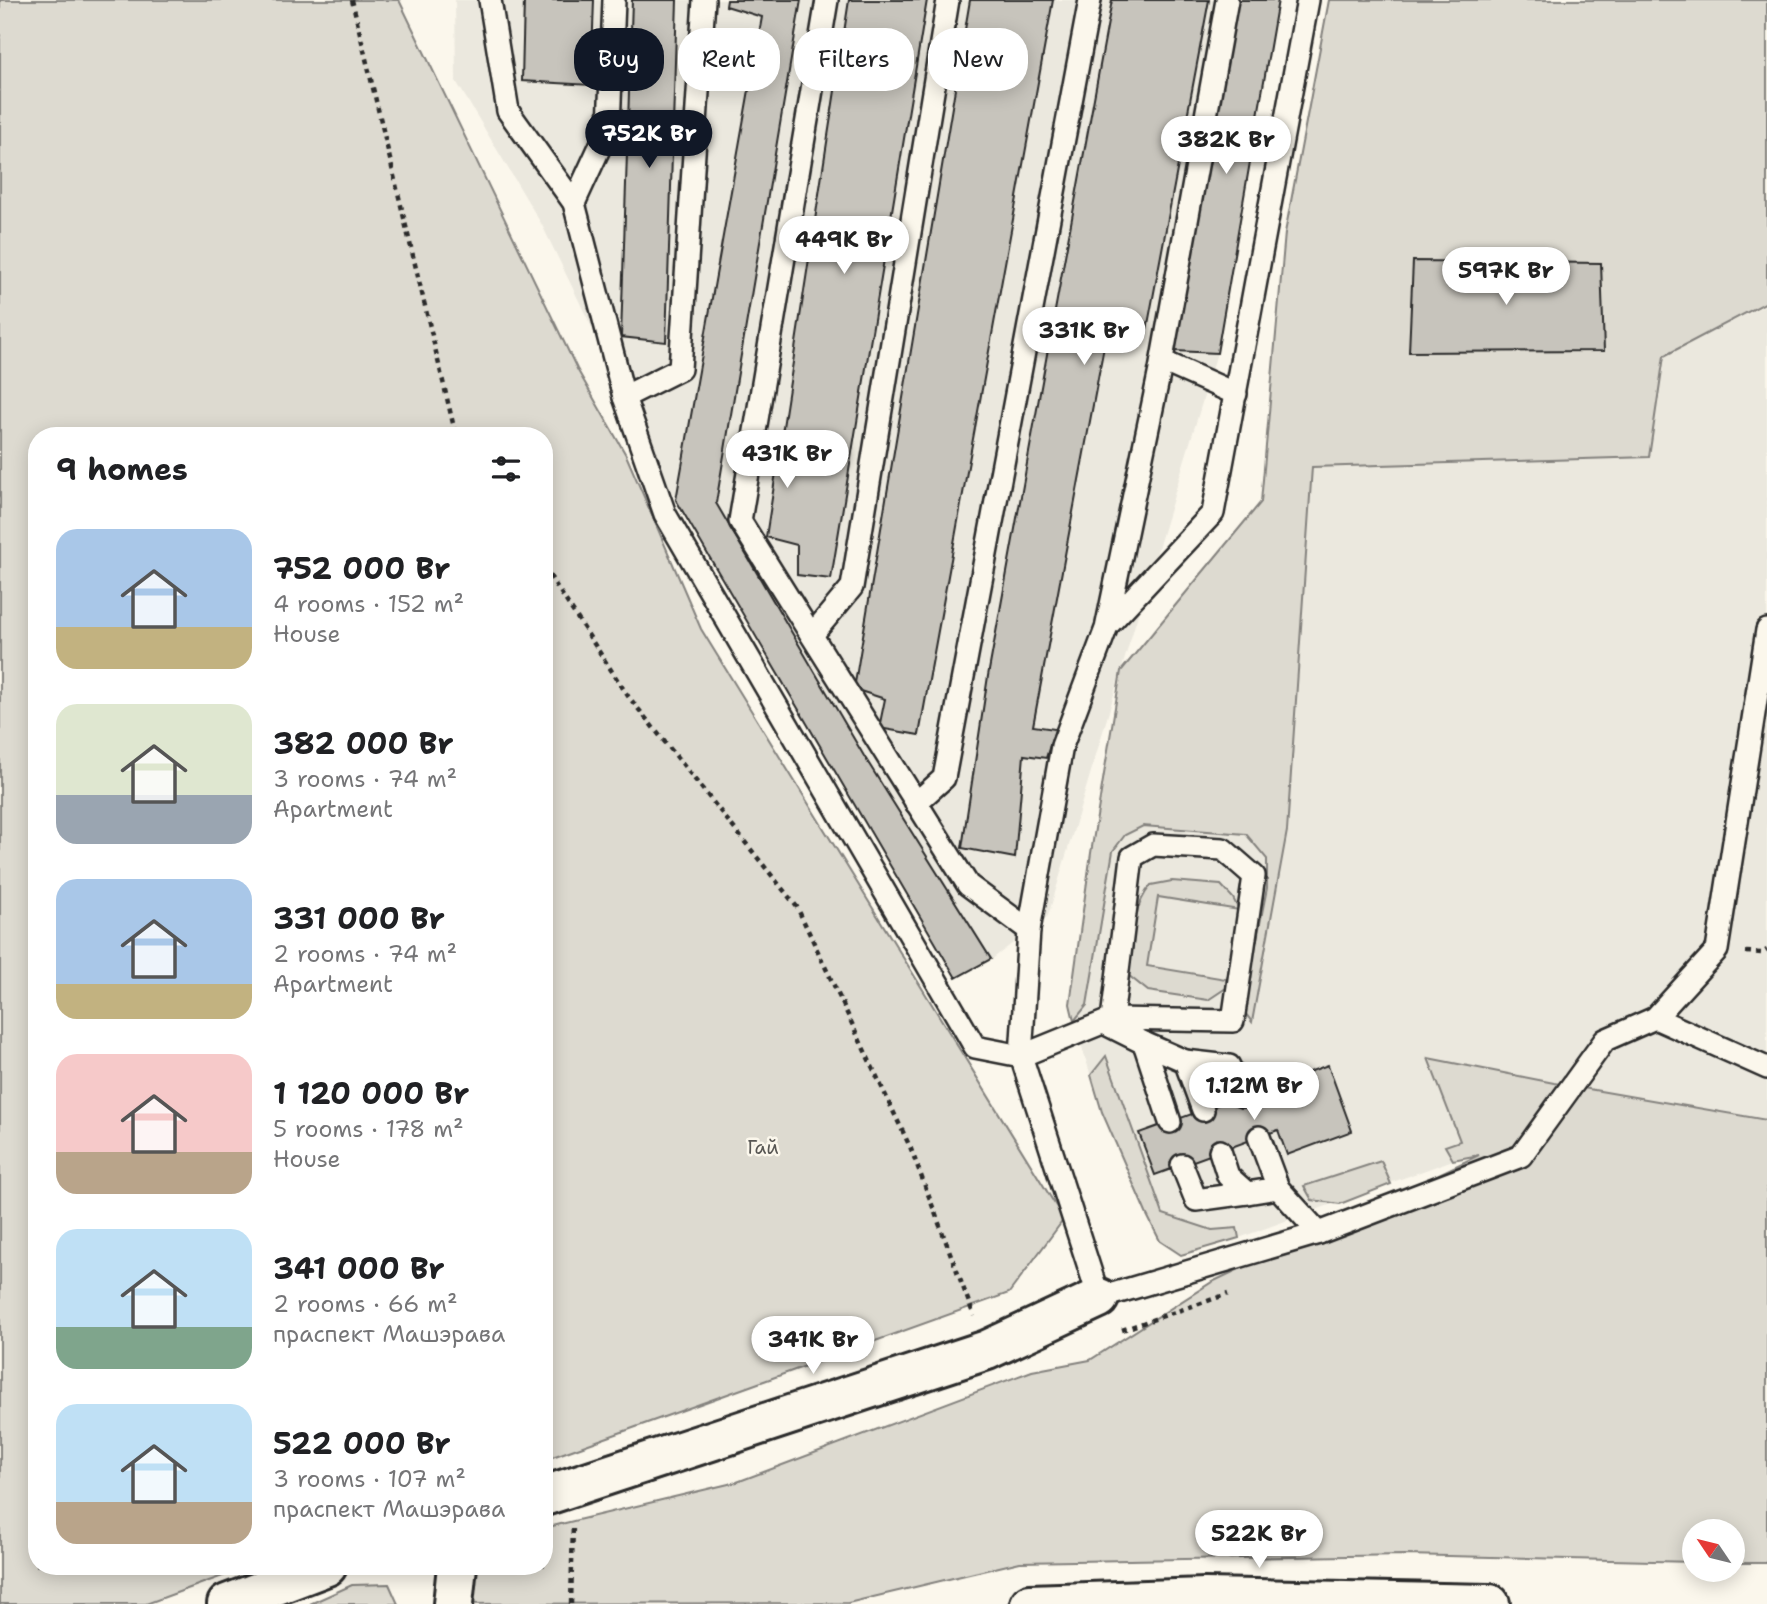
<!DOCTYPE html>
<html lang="en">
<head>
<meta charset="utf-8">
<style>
	:root { --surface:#fff; --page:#f2f2f2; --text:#202124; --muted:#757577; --accent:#111827 }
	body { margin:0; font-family:"Shantell Sans",sans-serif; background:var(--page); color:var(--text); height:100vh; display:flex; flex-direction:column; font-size:26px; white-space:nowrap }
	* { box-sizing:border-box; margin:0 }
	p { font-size:23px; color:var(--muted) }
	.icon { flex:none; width:38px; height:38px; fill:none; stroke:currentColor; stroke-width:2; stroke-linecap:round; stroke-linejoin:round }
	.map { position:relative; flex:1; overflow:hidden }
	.sheet { position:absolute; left:28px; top:427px; width:525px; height:1148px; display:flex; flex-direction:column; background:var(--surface); border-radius:28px; box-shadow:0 4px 18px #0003 }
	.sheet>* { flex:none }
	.guide { position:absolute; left:574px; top:28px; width:665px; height:63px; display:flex; gap:14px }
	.needle { width:46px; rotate:305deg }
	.fabs { position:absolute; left:1682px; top:1519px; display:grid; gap:14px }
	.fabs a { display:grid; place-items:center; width:63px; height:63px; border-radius:50%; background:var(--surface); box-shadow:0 4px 18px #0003; font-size:35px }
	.price { position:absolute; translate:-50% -60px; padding:0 16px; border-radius:24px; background:#fff; color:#222; font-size:23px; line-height:46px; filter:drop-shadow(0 2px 4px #0008) }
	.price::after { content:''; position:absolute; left:50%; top:42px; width:21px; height:16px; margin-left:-10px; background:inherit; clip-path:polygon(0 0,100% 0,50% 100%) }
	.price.active { background:var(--accent); color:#fff }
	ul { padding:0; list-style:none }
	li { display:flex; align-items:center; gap:21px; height:175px; padding:0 28px }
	li span { display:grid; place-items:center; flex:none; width:196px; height:140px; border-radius:21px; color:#555 }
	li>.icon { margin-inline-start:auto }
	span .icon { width:84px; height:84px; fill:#fffc; stroke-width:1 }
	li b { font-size:30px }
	h2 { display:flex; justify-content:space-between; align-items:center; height:84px; padding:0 28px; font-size:30px }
	.tag { padding:0 24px; border-radius:28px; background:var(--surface); box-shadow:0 4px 18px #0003; font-size:24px; line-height:63px }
	.tag.active { background:var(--accent); color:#fff }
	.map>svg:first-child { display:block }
	.built { fill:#ebe8de }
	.green { fill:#dddad0; stroke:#84827e; stroke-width:2 }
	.building { fill:#c7c4bc; stroke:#2b2b2b; stroke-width:2 }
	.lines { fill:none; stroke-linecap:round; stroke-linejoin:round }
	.service-casing { stroke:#2b2b2b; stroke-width:26 }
	.minor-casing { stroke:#2b2b2b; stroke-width:44 }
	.secondary-casing { stroke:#2b2b2b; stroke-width:44 }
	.path { stroke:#2b2b2b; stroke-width:4.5; stroke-dasharray:5 5; stroke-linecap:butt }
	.service { stroke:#fbf7ec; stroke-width:21 }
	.minor { stroke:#fbf7ec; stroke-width:38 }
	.secondary { stroke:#fbf7ec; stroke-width:38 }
	.labels { text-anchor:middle; stroke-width:5; stroke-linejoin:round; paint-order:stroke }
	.park-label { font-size:19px; fill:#585754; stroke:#fbf7ec }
</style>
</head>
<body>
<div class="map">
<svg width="1767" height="1604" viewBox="0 0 1767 1604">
	<rect width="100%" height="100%" fill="#fbf7ec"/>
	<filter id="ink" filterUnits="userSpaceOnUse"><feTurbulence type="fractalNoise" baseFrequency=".0143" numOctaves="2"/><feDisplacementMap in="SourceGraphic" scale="14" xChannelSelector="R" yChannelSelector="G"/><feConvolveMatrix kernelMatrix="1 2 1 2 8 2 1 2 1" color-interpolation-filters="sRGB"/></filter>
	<g filter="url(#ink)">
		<g class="built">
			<polygon points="455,0 1278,0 1217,353 1121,671 1048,916 991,960 956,978 676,500 542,225 456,81"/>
			<polygon points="1767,304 1767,1119 1569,1087 1483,1153 1453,1160 1239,1238 1181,1255 1160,1241 1146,1213 1102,1112 1074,1021 1070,1004 1091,853 1129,816 1287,830 1312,467 1649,457 1664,356"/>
		</g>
		<g class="green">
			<polygon points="0,0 399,0 577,369 626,455 701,629 1064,1219 1009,1293 544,1460 544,436 37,436 37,1566 250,1566 146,1604 0,1604"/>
			<polygon points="1329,0 1767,0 1767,302 1664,356 1649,457 1312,467 1287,831 1252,1022 1243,1010 1267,888 1267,859 1246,834 1143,826 1125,835 1113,851 1087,1005 1074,1021 1070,1004 1091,853 1121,671 1261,502 1285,233"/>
			<path d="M 1172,881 L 1221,885 L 1233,898 L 1239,910 L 1158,897 L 1147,966 L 1226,979 L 1226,988 L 1208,1000 L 1148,991 L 1128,975 C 1132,944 1130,910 1151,885 Z"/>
			<polygon points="1106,1056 1163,1214 1212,1230 1237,1228 1239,1238 1181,1255 1160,1241 1146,1213 1102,1112 1091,1075"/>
			<polygon points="1428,1058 1554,1083 1767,1120 1767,1563 1733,1563 1732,1531 1694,1531 1694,1562 1405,1555 1020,1562 848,1603 439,1604 471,1566 544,1566 544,1528 737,1482 1032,1371 1090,1360 1212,1282 1479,1155 1453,1160 1445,1146 1460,1141"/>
			<polygon points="1381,1161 1391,1184 1340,1204 1312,1200 1304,1186"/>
			<polygon points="389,1584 398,1604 310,1604 352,1585"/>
		</g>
		<g class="building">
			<polygon points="524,0 594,0 591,85 522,81"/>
			<polygon points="632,0 677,0 666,342 621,337"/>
			<polygon points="727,0 801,0 716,503 864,756 991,959 956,978 676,500 762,17 726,6"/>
			<polygon points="849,0 927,0 831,579 797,575 797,545 766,537"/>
			<polygon points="970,0 1053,0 919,735 879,728 885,699 854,689"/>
			<polygon points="1112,0 1209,0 1146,335 1107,330 1033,726 1055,729 1046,758 1024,755 1015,858 962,848 988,676"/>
			<polygon points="1235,0 1278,0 1217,353 1175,351"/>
			<polygon points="1413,261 1601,263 1604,351 1409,352"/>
			<polygon points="1328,1065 1352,1131 1287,1155 1278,1130 1155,1175 1139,1133"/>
		</g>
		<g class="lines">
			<defs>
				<g id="service">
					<polyline points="490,0 508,111 574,203 624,397 665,514 975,1047 1021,1056 1112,1019 1132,857 1153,845 1223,849 1254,876 1233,1021 1112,1019"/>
					<polyline points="827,0 740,521 968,885 1029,930"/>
					<polyline points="1308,0 1213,513 1107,626 1062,746 1029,930 1021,1056 1099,1298 1319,1233 1521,1156 1605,1040 1655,1018 1717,950 1767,630"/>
					<polyline points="574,203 609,127 614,0"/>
					<polyline points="1162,361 1236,394"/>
					<polyline points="624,397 680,369 704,0"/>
					<polyline points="1107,624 1160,370 1227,0"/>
					<polyline points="812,635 852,587 948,0"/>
					<polyline points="916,803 944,778 1090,0"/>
					<polyline points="1655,1018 1767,1068"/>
					<polyline points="1104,1023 1144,1043 1170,1122"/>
					<polyline points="1144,1043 1185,1061 1203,1110"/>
					<polyline points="1185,1061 1229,1066 1242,1096"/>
					<polyline points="1182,1165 1196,1200 1247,1193 1228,1176 1220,1151"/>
					<polyline points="1278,1188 1319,1233"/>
					<polyline points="1247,1193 1278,1188 1259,1137"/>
				</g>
				<g id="minor">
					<polyline points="544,1496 987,1350 1099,1298"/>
					<polyline points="227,1604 327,1566"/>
					<polyline points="453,1604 457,1566"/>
				</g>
				<polyline id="secondary" points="1030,1604 1205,1598 1490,1604"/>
			</defs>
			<use href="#service" class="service-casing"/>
			<use href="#minor" class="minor-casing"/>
			<use href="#secondary" class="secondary-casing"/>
			<g class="path">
				<polyline points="352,0 456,436"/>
				<polyline points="544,567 628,696 797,907 911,1149 974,1316"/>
				<polyline points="1746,952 1762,953 1767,950"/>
				<polyline points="1122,1330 1228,1294"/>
				<polyline points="571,1604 573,1524"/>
			</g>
			<use href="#service" class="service"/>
			<use href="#minor" class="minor"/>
			<use href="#secondary" class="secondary"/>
		</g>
	</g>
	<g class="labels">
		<g class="park-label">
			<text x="763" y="1154">Гай</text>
		</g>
	</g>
</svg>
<div class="fabs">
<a><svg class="needle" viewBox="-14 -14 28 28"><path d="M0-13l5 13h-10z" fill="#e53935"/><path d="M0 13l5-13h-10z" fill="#757577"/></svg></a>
</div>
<b class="price active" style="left:649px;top:170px">752K Br</b>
<b class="price" style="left:1226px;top:176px">382K Br</b>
<b class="price" style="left:844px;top:276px">449K Br</b>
<b class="price" style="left:1506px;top:307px">597K Br</b>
<b class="price" style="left:1084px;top:367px">331K Br</b>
<b class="price" style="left:787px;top:490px">431K Br</b>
<b class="price" style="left:1254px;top:1122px">1.12M Br</b>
<b class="price" style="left:813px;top:1376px">341K Br</b>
<b class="price" style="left:1259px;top:1570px">522K Br</b>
<div class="guide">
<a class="tag active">Buy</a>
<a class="tag">Rent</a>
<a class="tag">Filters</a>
<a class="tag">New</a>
</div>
<section class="sheet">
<h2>9 homes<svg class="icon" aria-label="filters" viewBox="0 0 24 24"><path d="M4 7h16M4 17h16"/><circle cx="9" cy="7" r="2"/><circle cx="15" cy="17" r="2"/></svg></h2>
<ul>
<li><span style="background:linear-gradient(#a9c7e8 70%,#c2b280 0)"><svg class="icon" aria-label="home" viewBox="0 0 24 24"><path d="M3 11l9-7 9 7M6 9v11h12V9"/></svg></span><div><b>752 000 Br</b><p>4 rooms · 152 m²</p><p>House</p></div></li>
<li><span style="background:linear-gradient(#dfe7d0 65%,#9aa5b1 0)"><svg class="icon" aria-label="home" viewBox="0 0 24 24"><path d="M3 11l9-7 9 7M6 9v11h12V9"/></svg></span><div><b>382 000 Br</b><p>3 rooms · 74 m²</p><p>Apartment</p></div></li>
<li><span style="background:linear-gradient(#a9c7e8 75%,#c2b280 0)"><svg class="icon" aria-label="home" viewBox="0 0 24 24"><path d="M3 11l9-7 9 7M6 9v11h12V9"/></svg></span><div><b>331 000 Br</b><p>2 rooms · 74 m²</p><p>Apartment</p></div></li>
<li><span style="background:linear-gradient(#f6c9c9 70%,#b9a48a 0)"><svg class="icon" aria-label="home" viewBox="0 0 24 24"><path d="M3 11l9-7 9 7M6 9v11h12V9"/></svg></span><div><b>1 120 000 Br</b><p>5 rooms · 178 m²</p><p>House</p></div></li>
<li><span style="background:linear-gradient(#bfe0f5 70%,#7fa58c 0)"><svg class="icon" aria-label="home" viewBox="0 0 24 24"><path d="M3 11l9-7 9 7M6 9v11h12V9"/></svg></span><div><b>341 000 Br</b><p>2 rooms · 66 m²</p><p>праспект Машэрава</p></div></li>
<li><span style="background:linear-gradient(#bfe0f5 70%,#b9a48a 0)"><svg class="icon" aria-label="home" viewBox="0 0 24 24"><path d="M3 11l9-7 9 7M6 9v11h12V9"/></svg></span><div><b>522 000 Br</b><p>3 rooms · 107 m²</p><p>праспект Машэрава</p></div></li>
</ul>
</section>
</div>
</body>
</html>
